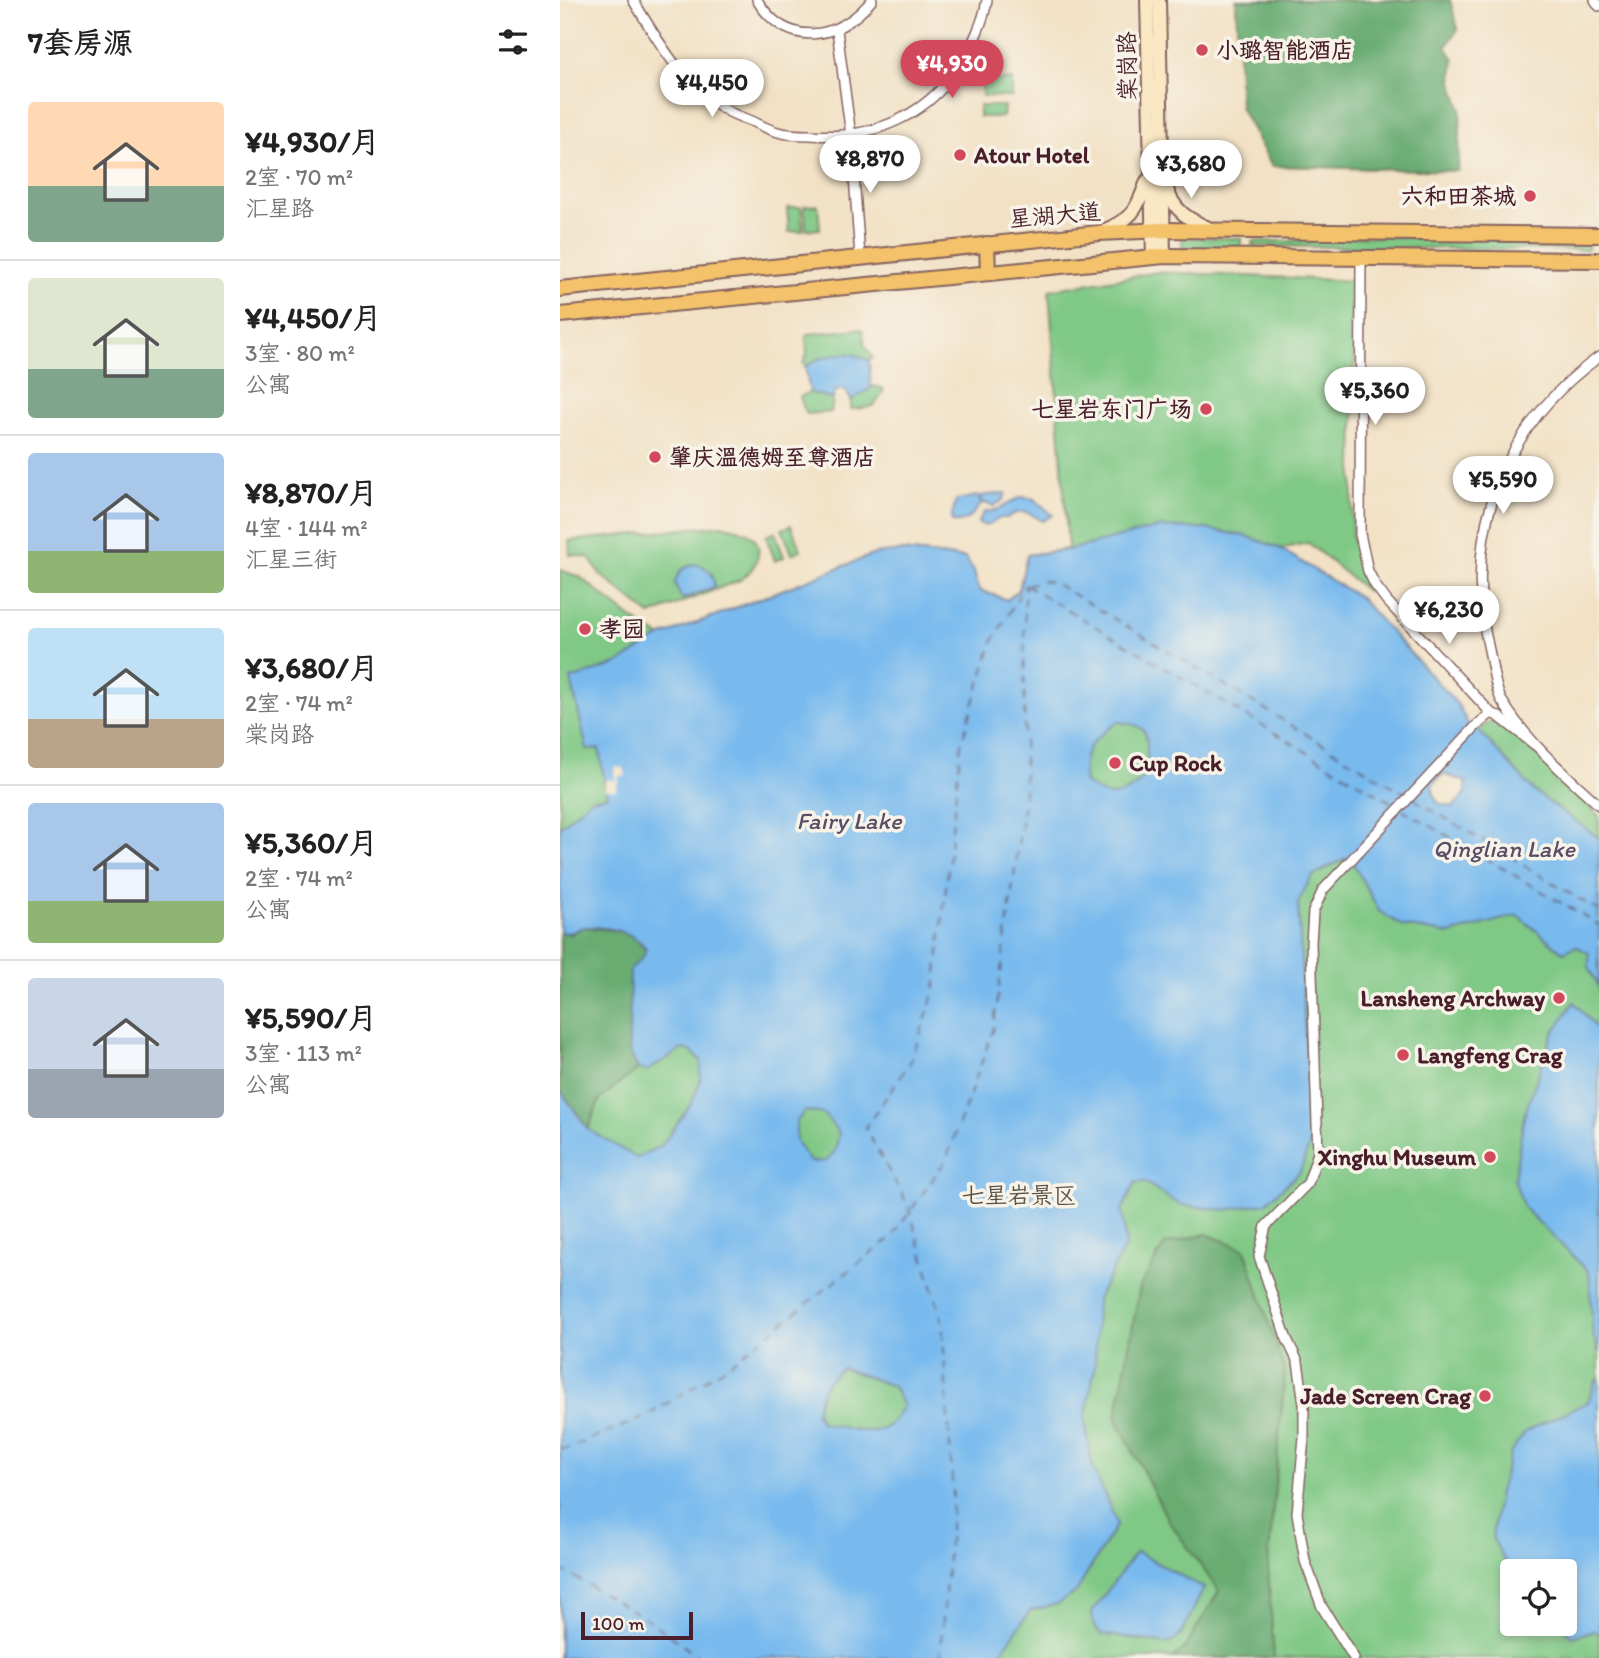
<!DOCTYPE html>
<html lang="zh">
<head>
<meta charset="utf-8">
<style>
	:root { --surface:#fff; --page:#f6f6f6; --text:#222; --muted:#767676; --line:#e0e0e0; --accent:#d1495b }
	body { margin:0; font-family:Itim,"LXGW WenKai TC",sans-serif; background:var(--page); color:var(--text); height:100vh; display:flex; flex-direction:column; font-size:26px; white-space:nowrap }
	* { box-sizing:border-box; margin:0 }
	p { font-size:23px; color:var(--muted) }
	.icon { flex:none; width:38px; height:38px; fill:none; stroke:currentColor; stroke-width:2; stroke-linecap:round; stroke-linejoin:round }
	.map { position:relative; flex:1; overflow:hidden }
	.details { display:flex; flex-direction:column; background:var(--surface); width:560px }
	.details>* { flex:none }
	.controls { position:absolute; left:940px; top:1559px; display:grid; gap:14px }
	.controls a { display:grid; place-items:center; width:77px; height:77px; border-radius:7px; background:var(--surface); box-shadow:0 4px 10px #0003; font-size:35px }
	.scale { position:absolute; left:21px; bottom:18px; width:112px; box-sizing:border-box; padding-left:7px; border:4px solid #4a1f2b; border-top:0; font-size:19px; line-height:24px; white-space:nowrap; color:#4a1f2b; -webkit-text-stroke:5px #f7f3e8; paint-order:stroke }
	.price { position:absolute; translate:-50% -60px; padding:0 16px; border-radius:24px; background:#fff; color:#222; font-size:23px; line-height:46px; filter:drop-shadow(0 2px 4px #0008) }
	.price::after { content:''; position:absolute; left:50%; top:42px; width:21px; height:16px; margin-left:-10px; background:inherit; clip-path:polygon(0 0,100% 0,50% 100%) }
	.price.current { background:var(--accent); color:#fff }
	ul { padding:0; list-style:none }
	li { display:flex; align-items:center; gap:21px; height:175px; padding:0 28px }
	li+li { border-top:2px solid var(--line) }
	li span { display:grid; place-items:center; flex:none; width:196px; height:140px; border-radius:7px; color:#555 }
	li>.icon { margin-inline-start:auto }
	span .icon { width:84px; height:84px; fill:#fffc; stroke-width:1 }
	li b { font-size:30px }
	h2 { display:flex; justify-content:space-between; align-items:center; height:84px; padding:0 28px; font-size:30px }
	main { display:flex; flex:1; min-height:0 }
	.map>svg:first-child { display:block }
	.green { fill:#7fc885; stroke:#647458; stroke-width:2; fill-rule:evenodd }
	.forest { fill:#67ac72; stroke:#58664e; stroke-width:2 }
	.water { fill:#78baee; stroke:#616c8c; stroke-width:2; fill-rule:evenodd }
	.pier { fill:#f2e1c5 }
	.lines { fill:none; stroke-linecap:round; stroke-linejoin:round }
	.ferry { stroke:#584e66; stroke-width:2; stroke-dasharray:9 7; stroke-linecap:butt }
	.minor-casing { stroke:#856361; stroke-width:12 }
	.secondary-casing { stroke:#856361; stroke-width:16 }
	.primary-casing { stroke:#856361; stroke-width:18 }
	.minor { stroke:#fff; stroke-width:9 }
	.secondary { stroke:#fae7c3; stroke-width:12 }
	.primary { stroke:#f3c26a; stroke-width:14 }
	.poi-dot { fill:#d1495b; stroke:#f7f3e8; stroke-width:2.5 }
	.labels { text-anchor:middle; stroke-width:7; stroke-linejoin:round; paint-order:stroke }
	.poi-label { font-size:23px; font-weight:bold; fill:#4a1f2b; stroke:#f7f3e8; text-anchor:start }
	.street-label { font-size:23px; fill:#4a1f2b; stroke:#f7f3e8 }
	.park-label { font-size:23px; fill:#5a5246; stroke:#f7f3e8 }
	.water-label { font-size:24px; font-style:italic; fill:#584e66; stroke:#f7f3e8 }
</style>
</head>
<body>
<main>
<section class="details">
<h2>7套房源<svg class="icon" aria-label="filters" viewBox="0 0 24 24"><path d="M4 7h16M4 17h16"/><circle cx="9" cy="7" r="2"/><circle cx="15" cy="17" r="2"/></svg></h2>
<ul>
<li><span style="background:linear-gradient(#ffd9b3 60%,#7fa58c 0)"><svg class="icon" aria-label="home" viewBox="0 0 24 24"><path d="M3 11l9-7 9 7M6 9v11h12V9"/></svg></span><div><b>¥4,930/月</b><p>2室 · 70 m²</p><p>汇星路</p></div></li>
<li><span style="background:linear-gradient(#dfe7d0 65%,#7fa58c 0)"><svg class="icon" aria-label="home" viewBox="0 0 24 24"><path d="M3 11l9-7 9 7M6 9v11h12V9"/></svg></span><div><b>¥4,450/月</b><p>3室 · 80 m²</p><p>公寓</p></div></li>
<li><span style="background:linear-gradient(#a9c7e8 70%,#8fb573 0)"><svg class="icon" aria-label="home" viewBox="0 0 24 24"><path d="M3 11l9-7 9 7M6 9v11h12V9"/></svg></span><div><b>¥8,870/月</b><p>4室 · 144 m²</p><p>汇星三街</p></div></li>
<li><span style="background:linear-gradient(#bfe0f5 65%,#b9a48a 0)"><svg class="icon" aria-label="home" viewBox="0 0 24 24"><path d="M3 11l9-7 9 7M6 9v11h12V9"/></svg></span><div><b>¥3,680/月</b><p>2室 · 74 m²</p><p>棠岗路</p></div></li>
<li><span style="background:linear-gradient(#a9c7e8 70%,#8fb573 0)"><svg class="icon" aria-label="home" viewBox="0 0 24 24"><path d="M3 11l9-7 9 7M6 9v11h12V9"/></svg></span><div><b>¥5,360/月</b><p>2室 · 74 m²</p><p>公寓</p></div></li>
<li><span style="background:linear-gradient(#c9d6e8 65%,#9aa5b1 0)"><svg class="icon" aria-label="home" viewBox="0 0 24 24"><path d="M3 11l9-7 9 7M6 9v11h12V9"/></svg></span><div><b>¥5,590/月</b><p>3室 · 113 m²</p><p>公寓</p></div></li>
</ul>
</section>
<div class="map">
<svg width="1039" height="1658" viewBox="0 0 1039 1658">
	<rect width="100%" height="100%" fill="#f7f3e8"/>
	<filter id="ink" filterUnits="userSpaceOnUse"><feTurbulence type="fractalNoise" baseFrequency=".0143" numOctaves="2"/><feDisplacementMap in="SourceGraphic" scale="14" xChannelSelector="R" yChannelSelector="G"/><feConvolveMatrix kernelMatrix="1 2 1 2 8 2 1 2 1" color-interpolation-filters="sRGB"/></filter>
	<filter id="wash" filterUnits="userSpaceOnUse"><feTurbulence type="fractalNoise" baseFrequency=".00686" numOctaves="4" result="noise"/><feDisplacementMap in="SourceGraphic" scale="28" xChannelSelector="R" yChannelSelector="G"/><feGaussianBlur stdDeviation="1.57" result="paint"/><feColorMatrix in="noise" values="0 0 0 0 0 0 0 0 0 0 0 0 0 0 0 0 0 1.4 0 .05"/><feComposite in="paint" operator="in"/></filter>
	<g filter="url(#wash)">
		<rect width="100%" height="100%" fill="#f2e1c5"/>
		<g class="green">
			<polygon points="422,80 452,80 452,97 422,96"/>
			<polygon points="419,106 444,106 443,117 419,117"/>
			<polygon points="258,205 260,229 246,230 244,206"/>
			<polygon points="241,207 243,231 229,232 227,208"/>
			<polygon points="760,236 1029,240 1028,250 692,246 693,241 730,241"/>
			<rect x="622" y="238" width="59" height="10"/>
			<path d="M 598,272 L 796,281 L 792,535 L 800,572 L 809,588 L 807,591 L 748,543 L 720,549 L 800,598 L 898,705 L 908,724 L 918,730 L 933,720 L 947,726 L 1039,816 L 1039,838 L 975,792 L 917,730 L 794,865 L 938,919 L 957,915 L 1003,952 L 1016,946 L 1030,953 L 1029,968 L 1039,987 L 1039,1658 L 0,1658 L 0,570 L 20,577 L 70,617 L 100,637 L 315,554 L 342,551 L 405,558 L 414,572 L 419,590 L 447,600 L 459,590 L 467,555 L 508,549 L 489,290 ZM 952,1572 L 1004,1572 L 1004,1624 L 952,1624 Z"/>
			<path d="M 300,329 L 303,332 L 305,346 L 313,358 L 309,360 C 284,351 268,353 245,367 L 243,364 L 247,354 L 246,337 L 248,334 Z"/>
			<path d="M 314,386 L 324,389 C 315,410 312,407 291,409 L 291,400 L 293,397 Z"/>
			<polygon points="250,392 273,399 271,412 246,414 240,397"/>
			<path d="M 162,525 C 171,528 182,529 189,534 C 208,547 195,570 180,580 L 90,615 L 41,575 L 28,557 L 10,555 L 9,541 Z"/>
			<polygon points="231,525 241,550 232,554 222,529"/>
			<polygon points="215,532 224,557 215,561 206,536"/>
		</g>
		<g class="forest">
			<polygon points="676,0 890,0 898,29 886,47 894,59 892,81 901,109 898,171 712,166 680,107"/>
			<path d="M 23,927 C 49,931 68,926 86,949 L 83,957 L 70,970 L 69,1050 L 78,1069 L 40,1099 L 28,1129 L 0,1090 L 0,932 L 11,934 Z"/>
			<polygon points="646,1234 685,1249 725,1372 708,1566 714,1658 613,1658 624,1649 659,1591 608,1520 556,1418 580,1286 605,1244"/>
		</g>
		<g class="water">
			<polygon points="277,354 292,354 309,360 311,388 291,400 285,389 275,391 273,399 250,392 245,367 259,359"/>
			<polygon points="446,493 443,500 434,506 424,503 421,500 421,496"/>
			<path d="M 418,496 L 421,504 C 414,514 406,524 392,522 L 392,515 L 396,500 Z"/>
			<path d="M 462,497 L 474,499 L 493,515 L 482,521 C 470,512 460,508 447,518 L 440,518 L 426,526 L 418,523 L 424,512 C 440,512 448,502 462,497 Z"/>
			<path d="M 600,527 L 646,529 L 686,536 L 719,548 L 800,598 L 898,705 L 908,724 L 918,730 L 975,792 L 1039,838 L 1039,987 L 1029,968 L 1029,953 L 1016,946 L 1003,952 L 957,915 L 890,934 L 843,926 L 819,911 L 794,865 L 786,858 L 752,876 L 738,902 L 751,1140 L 740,1172 L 706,1203 L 665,1210 L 620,1205 L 585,1182 L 575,1183 L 562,1210 L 566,1245 L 537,1299 L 535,1368 L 525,1418 L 532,1465 L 557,1524 L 516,1592 L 497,1604 L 470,1611 L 442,1651 L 442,1658 L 0,1658 L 0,1090 L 28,1129 L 77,1158 L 102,1145 L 132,1102 L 140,1081 L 141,1061 L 131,1051 L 122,1049 L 87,1071 L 78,1069 L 69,1050 L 70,970 L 83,957 L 86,948 C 71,930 49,927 26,927 C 15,927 17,935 0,932 L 0,827 L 31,799 L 47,796 L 39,749 L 27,750 L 11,679 L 57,664 L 100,637 L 315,554 L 342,551 L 405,558 L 414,572 L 419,590 L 447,600 L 459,590 L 467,555 L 508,550 ZM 558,722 C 580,724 589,727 587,751 C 587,757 589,767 586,773 C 581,784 562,797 550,796 C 541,795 532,787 525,783 C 519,751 532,740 558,722 ZM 883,774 L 906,782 L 906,793 L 893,807 L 878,803 L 874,795 L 872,784 ZM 245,1111 L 264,1114 L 279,1133 L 275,1151 L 266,1161 L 250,1162 L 236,1141 L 236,1122 ZM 283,1368 L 333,1386 L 343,1406 C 337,1415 331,1428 319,1430 C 305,1434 276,1426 261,1422 L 256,1413 C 259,1393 266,1378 283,1368 Z"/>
			<path d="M 133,564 C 146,565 155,573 154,587 L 123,599 L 119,594 L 115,582 L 121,570 Z"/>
			<polygon points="1014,1002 1039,1031 1039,1354 1033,1334 1029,1272 964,1208 954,1179 964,1116 992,1035"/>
			<polygon points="1036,1380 1039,1381 1039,1633 1032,1631 1013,1637 998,1624 1004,1624 1004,1572 952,1572 952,1575 932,1537 939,1492 951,1452 966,1431 1028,1402"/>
			<polygon points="576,1552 644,1588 621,1635 608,1644 541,1634 533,1625 532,1612"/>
		</g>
		<polygon class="pier" points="54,767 64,768 66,776 59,776 56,790 45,790 45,780 55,780"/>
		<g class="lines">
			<g class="ferry">
				<polyline points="466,585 838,806"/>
				<polyline points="466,585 481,581 493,582 846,794"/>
				<polyline points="854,799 1039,911"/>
				<polyline points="842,809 1039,925"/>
				<polyline points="0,1449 9,1448 85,1417 166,1367 332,1237 386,1160 433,1031 464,802 465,586"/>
				<polyline points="0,1569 89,1620 140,1658"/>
				<polyline points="380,1658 393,1492 382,1320 348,1205 305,1128 351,1061 375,991 401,744 433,641 465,585"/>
			</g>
		</g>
	</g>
	<g filter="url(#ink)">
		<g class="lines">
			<defs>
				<g id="minor">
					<path d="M 73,0 C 100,44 119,80 164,109 C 173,115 184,118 194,122 C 202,126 210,130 218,132 C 228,135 240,135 250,135 C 316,140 373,114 406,55 C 416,37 424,20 427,0"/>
					<path d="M 197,0 C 227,49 279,41 312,0"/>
					<polyline points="1035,0 1039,6"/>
					<polyline points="277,30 291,136 300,257"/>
					<polyline points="801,257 800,534 808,571 815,585 827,601 931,713 938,716 975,745"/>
					<path d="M 1039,357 C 943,426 901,534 929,650 C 932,663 935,690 942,701 C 967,742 1004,773 1039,805"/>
					<polyline points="794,1658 762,1607 745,1561 737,1513 744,1438 744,1403 738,1362 726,1337 699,1256 706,1226 748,1183 758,1153 751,943 753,912 763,890 916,726 931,713"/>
				</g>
				<g id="secondary">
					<polyline points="587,0 593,257"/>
					<polyline points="599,0 604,256"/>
					<path d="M 606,186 C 613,211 629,220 651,229"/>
					<path d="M 541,232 C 572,219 576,212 587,181"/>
				</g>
				<g id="primary">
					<polyline points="427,244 428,273"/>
					<polyline points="0,289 539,233 603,230 1039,235"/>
					<polyline points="0,315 604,256 1039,260"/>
				</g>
			</defs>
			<use href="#minor" class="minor-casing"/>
			<use href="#secondary" class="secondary-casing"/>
			<use href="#primary" class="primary-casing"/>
			<use href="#minor" class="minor"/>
			<use href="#secondary" class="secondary"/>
			<use href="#primary" class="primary"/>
		</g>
	</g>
	<g class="poi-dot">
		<circle cx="642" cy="50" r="7"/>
		<circle cx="400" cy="155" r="7"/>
		<circle cx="970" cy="196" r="7"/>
		<circle cx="646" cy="409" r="7"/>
		<circle cx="95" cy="457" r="7"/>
		<circle cx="25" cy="629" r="7"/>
		<circle cx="555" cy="763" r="7"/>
		<circle cx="999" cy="998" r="7"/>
		<circle cx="843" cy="1055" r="7"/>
		<circle cx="930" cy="1157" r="7"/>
		<circle cx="925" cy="1396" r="7"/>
	</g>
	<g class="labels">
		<g class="poi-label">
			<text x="656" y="58">小璐智能酒店</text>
			<text x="414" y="163">Atour Hotel</text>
			<text x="956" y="204" text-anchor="end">六和田茶城</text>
			<text x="632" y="417" text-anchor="end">七星岩东门广场</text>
			<text x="109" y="465">肇庆温德姆至尊酒店</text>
			<text x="39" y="637">孝园</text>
			<text x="569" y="771">Cup Rock</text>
			<text x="985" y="1006" text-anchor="end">Lansheng Archway</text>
			<text x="857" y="1063">Langfeng Crag</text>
			<text x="916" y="1165" text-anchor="end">Xinghu Museum</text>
			<text x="911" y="1404" text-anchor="end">Jade Screen Crag</text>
		</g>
		<g class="street-label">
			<text transform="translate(567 66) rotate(-91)" y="8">棠岗路</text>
			<text transform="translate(495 215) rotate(-5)" y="8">星湖大道</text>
		</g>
		<g class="park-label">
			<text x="459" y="1203">七星岩景区</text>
		</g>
		<g class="water-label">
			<text x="289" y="829">Fairy Lake</text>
			<text x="944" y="857">Qinglian Lake</text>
		</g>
	</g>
</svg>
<div class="controls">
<a><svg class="icon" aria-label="locate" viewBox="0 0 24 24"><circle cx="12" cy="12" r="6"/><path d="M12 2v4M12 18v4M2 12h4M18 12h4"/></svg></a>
</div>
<div class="scale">100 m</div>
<b class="price current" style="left:392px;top:100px">¥4,930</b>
<b class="price" style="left:152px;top:119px">¥4,450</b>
<b class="price" style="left:310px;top:195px">¥8,870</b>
<b class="price" style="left:631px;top:200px">¥3,680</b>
<b class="price" style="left:815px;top:427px">¥5,360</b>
<b class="price" style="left:943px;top:516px">¥5,590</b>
<b class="price" style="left:889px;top:646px">¥6,230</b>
</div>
</main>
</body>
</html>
